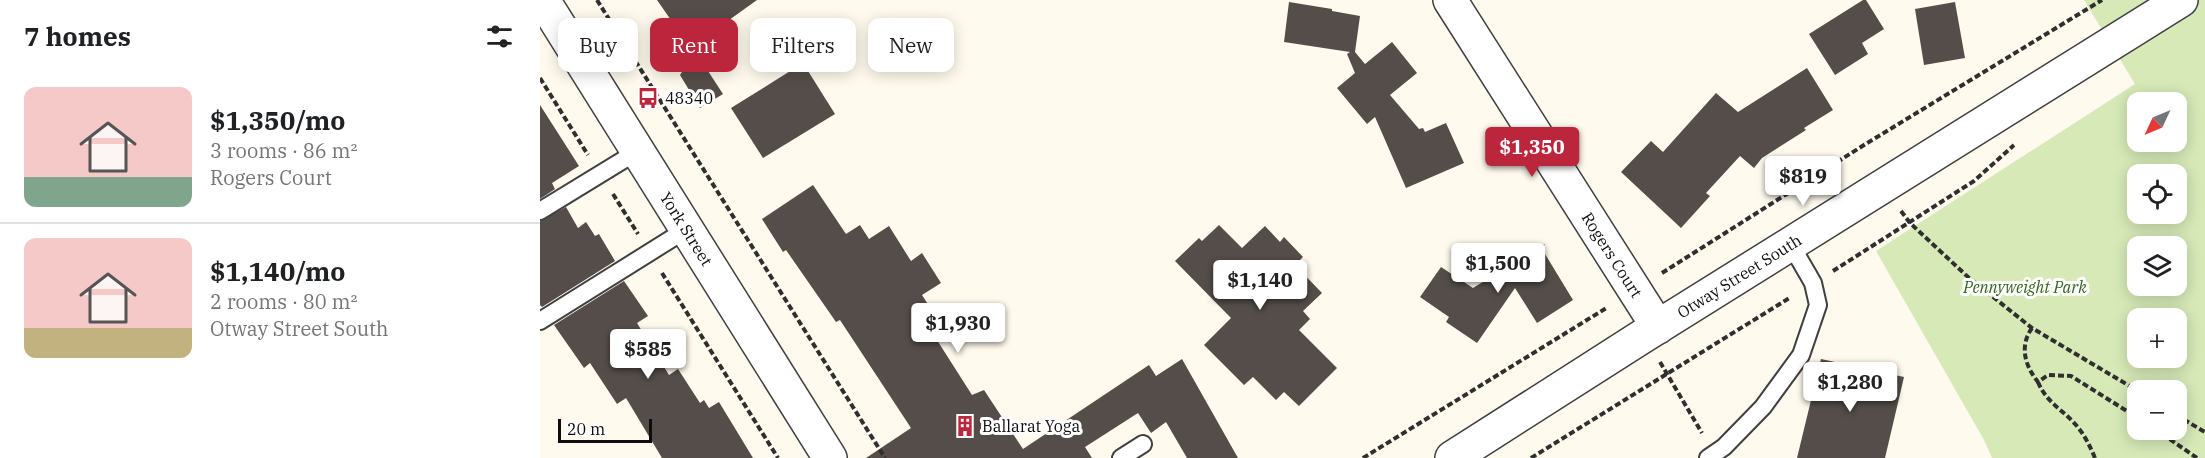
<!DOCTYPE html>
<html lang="en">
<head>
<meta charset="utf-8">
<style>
	:root { --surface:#fff; --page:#f6f6f6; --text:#202124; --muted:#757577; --line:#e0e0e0; --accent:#bc263c }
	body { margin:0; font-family:"IBM Plex Serif",serif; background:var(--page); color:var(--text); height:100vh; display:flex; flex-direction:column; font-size:22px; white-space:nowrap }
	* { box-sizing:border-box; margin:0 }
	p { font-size:20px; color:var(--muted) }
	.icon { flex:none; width:33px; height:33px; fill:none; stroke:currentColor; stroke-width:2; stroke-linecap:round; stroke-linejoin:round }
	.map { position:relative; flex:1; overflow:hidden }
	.details { display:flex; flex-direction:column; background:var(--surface); width:540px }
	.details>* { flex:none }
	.guide { position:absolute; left:18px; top:18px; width:570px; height:54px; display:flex; gap:12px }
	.needle { width:39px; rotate:226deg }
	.fabs { position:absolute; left:1587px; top:92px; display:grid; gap:12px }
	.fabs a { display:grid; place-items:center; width:60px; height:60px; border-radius:12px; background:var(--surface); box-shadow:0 3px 15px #0003; font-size:30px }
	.scale { position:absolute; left:18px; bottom:15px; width:94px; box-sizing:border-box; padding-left:6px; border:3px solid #0d0d0d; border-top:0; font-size:16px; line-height:21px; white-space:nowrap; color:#0d0d0d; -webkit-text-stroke:4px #fff; paint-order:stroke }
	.price { position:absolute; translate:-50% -51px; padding:0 14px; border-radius:6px; background:#fff; color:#222; font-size:20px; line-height:39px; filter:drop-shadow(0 2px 3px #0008) }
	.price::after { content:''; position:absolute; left:50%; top:36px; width:18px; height:14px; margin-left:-9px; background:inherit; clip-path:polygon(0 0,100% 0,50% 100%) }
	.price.active { background:var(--accent); color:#fff }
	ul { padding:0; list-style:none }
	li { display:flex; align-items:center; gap:18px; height:150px; padding:0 24px }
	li+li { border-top:2px solid var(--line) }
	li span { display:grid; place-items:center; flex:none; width:168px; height:120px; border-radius:12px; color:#555 }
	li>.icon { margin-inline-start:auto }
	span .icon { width:72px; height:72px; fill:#fffc; stroke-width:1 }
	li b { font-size:26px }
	h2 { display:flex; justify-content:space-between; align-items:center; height:72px; padding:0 24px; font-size:26px }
	.chip { padding:0 21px; border-radius:12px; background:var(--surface); box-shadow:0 3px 15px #0003; font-size:21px; line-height:54px }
	.chip.active { background:var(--accent); color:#fff }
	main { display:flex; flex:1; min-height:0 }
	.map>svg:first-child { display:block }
	.green { fill:#d6e9b7; fill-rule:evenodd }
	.building { fill:#554d49 }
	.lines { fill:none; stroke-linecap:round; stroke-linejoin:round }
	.lane-casing { stroke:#404040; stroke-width:20 }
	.street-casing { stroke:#404040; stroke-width:36 }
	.path { stroke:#2f2f2f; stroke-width:4; stroke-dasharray:6 3; stroke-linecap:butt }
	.lane { stroke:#fff; stroke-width:16 }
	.street { stroke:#fff; stroke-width:33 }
	.labels { text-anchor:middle; stroke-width:6; stroke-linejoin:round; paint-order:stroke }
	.poi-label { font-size:16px; fill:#0d0d0d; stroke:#fff; text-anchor:start }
	.street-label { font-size:16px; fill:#0d0d0d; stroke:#fff }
	.park-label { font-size:16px; font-style:italic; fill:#33641e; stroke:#fff }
</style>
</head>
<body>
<main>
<section class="details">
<h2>7 homes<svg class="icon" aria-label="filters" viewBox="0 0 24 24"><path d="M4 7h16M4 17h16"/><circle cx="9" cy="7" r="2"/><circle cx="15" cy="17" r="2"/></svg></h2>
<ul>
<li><span style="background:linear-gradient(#f6c9c9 75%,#7fa58c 0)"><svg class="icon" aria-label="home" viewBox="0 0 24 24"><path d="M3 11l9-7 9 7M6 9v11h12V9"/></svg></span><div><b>$1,350/mo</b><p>3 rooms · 86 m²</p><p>Rogers Court</p></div></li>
<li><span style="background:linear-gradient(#f6c9c9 75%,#c2b280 0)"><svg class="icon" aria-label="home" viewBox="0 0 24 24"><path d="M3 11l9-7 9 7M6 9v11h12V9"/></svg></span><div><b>$1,140/mo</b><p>2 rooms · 80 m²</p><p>Otway Street South</p></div></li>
</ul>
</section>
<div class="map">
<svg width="1665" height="458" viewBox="0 0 1665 458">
	<rect width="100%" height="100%" fill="#fffaed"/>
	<path class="green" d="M 1544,0 L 1665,0 L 1665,458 L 1452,458 L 1444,440 L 1336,251 L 1595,84 ZM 1598,102 L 1636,102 L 1636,141 L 1598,141 ZM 1598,174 L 1636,174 L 1636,213 L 1598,213 ZM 1598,246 L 1636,246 L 1636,285 L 1598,285 ZM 1598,318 L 1636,318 L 1636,357 L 1598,357 ZM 1598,390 L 1636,390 L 1636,429 L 1598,429 Z"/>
	<g class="building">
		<polygon points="117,0 217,0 136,58 118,33 133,23"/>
		<polygon points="1323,0 1326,0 1344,29 1322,43 1328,54 1295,75 1269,34"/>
		<polygon points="749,2 792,9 792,11 820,16 815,52 825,64 852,42 877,73 850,95 879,129 883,128 885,132 906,123 924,163 866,188 835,117 827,124 797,88 815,73 807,54 810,52 744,42"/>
		<polygon points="1415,2 1425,58 1384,65 1375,9"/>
		<polygon points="155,51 183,94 160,108 140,75"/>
		<polygon points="263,63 295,114 223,158 191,108"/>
		<polygon points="1267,68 1293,110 1264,128 1266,130 1222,158 1214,168 1200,156 1166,193 1170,196 1141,228 1081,172 1111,141 1123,152 1176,93 1198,112"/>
		<polygon points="0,105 39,166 12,183 15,189 0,199"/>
		<polygon points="273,185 306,234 320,225 329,239 349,226 371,261 382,253 401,283 382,295 391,309 381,315 432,395 444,390 483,449 609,365 616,376 642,359 698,458 647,458 626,422 611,433 598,413 545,447 552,458 326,458 371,428 300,320 296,322 246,250 243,252 222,219"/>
		<polygon points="26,207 38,228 46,222 55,236 59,234 75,261 2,307 0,305 0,221"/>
		<polygon points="679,225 702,248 725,226 740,242 744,237 763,257 755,265 782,293 763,311 770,319 759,330 797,368 759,406 744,392 736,400 713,377 704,385 664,345 691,318 635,261 659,238 662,241"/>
		<polygon points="1005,244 1002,249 1033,300 997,323 975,288 937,343 906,322 909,317 880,297 901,267 933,288"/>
		<polygon points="84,281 108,316 97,323 129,375 138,369 160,403 164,400 169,408 179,402 213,458 122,458 86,398 77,404 50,363 44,368 14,325"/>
		<polygon points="1281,359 1364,377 1345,458 1257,458"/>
	</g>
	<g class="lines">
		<defs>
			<g id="lane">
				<polyline points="0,211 98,151"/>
				<polyline points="0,321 147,229"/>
				<polyline points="581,458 603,444"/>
				<polyline points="1168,458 1184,447 1223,407 1261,355 1278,305 1273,283 1251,245"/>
			</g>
			<g id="street">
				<path id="s1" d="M 3,0 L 290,458"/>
				<path id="s2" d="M 910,0 L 1118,327"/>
				<path id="s3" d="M 912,458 L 1103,336 L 1641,0"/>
			</g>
		</defs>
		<use href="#lane" class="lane-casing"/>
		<use href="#street" class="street-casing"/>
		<g class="path">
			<polyline points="57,0 345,458"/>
			<polyline points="0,78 48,155"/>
			<polyline points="73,194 98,234"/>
			<polyline points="1361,211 1370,223 1428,277 1492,328 1598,391"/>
			<polyline points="1293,271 1434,181 1474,145"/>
			<polyline points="122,273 238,458"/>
			<polyline points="1122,273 1324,145 1562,0"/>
			<path d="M 1492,328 C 1479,346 1485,366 1498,382 L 1508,375 L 1531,376 L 1598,418"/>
			<polyline points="1120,362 1162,433"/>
			<path d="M 1498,382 C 1506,402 1523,410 1536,425 C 1544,434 1550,446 1555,458"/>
			<polyline points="1636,415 1665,432"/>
			<polyline points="1615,429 1657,458"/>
			<polyline points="823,458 1068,307"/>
			<polyline points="991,458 1251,297"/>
		</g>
		<use href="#lane" class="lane"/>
		<use href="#street" class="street"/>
	</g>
	<defs>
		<symbol id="bus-bare" viewBox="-9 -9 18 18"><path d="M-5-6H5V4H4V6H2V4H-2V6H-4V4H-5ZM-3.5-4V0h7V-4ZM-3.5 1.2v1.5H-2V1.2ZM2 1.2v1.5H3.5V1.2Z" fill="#bc263c" stroke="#fff" stroke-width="2.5" paint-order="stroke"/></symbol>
		<symbol id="building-bare" viewBox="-9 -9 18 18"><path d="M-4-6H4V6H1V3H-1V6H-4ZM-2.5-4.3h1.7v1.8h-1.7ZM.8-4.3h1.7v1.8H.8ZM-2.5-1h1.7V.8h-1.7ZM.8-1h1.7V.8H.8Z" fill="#bc263c" stroke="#fff" stroke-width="2.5" paint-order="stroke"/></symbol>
	</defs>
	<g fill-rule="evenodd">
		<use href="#bus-bare" x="93" y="83" width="30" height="30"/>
		<use href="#building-bare" x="410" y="411" width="30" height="30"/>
	</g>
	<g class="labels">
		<g class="poi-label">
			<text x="125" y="104">48340</text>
			<text x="442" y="432">Ballarat Yoga</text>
		</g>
		<g class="street-label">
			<text dy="6" stroke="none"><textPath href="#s1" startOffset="270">York Street</textPath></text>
			<text dy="6" stroke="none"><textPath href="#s2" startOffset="302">Rogers Court</textPath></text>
			<text dy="6" stroke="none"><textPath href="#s3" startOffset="340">Otway Street South</textPath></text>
		</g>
		<g class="park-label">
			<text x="1485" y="293">Pennyweight Park</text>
		</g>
	</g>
</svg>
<div class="fabs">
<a><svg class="needle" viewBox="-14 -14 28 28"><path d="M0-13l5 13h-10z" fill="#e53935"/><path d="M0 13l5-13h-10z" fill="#757577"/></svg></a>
<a><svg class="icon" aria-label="locate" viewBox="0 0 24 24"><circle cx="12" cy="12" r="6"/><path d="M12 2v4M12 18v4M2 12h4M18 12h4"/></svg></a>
<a><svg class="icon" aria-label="layers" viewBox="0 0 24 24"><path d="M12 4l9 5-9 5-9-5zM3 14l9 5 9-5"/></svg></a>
<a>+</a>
<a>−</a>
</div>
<div class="scale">20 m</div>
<b class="price active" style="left:992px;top:178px">$1,350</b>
<b class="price" style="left:1263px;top:207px">$819</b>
<b class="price" style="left:958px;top:294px">$1,500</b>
<b class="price" style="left:720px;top:311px">$1,140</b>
<b class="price" style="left:418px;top:354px">$1,930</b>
<b class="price" style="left:108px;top:380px">$585</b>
<b class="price" style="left:1310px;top:413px">$1,280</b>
<div class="guide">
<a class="chip">Buy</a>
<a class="chip active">Rent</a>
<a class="chip">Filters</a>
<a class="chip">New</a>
</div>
</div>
</main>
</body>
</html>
